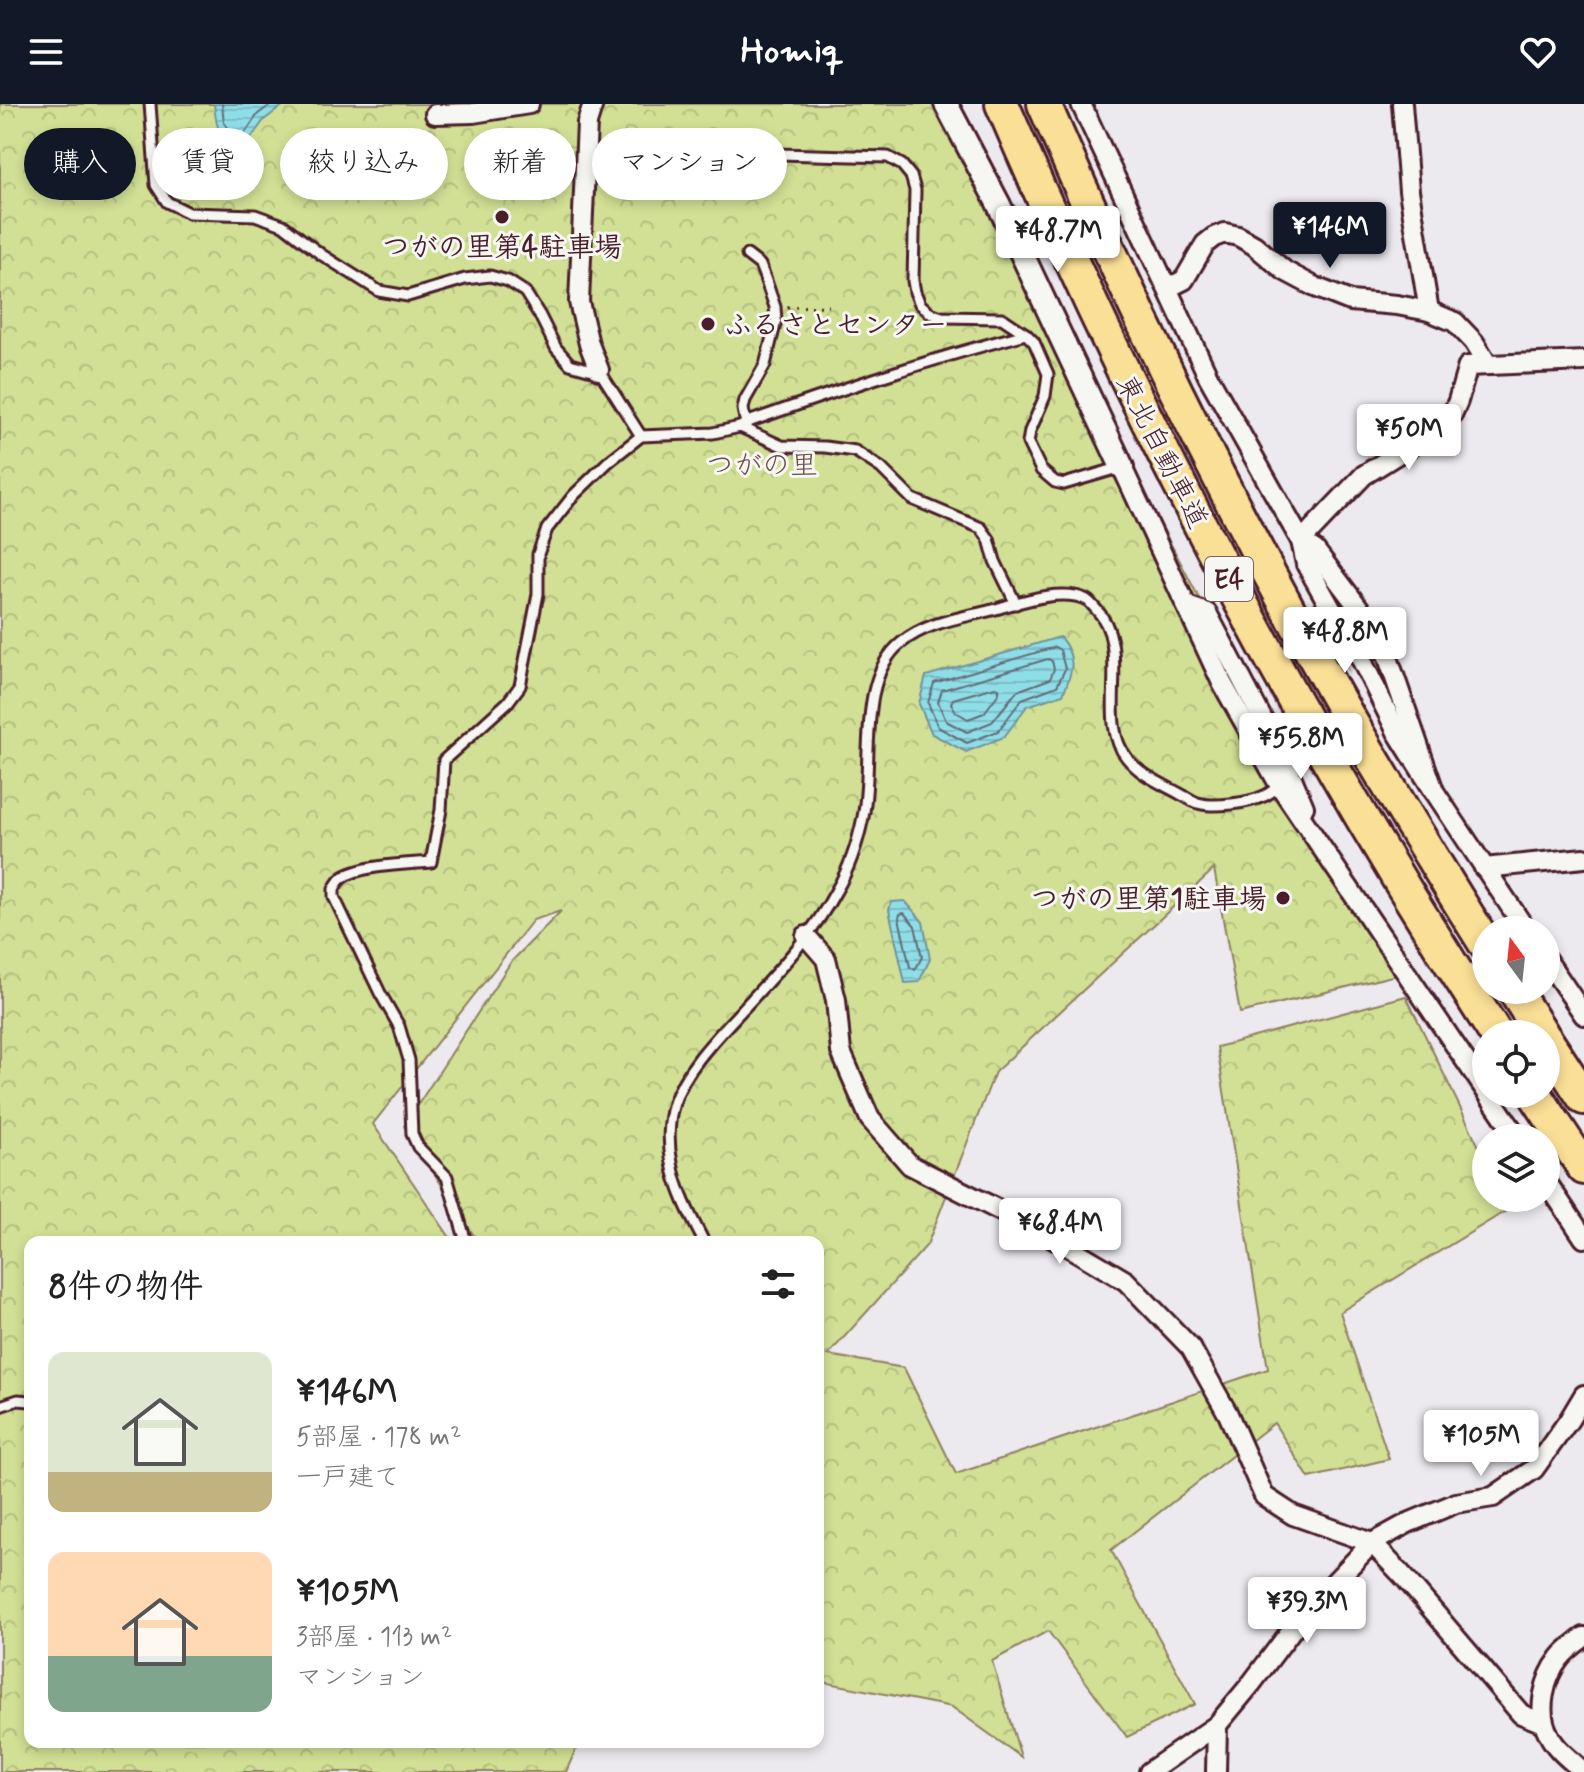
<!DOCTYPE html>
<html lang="ja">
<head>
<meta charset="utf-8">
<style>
	:root { --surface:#fff; --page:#f6f6f6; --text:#222; --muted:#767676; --accent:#111827 }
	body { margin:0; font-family:Mynerve,"Klee One",sans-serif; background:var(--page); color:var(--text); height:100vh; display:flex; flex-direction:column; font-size:30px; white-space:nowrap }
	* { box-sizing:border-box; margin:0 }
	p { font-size:26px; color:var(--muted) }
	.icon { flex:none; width:44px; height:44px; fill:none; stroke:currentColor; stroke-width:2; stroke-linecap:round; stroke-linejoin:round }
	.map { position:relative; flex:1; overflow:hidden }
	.panel { position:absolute; left:24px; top:1132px; width:800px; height:512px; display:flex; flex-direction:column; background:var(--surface); border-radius:16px; box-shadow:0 4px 12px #0003 }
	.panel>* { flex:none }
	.top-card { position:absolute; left:24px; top:24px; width:800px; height:72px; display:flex; gap:16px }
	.needle { width:52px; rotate:345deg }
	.buttons { position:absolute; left:1472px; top:812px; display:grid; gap:16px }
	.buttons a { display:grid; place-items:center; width:88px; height:88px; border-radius:50%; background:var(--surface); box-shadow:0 4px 12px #0003; font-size:40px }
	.price { position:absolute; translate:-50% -68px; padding:0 18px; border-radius:8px; background:#fff; color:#222; font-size:26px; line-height:52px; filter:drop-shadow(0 2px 4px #0008) }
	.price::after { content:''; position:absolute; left:50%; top:48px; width:24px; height:18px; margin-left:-12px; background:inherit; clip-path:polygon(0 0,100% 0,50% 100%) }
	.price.active { background:var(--accent); color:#fff }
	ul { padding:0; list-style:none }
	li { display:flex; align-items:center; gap:24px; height:200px; padding:0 24px }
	li span { display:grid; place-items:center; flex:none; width:224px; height:160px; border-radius:16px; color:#555 }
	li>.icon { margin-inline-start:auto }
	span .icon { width:96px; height:96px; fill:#fffc; stroke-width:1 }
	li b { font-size:34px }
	h2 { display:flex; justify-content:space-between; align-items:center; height:96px; padding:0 24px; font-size:34px }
	.pill { padding:0 28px; border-radius:36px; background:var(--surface); box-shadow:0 4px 12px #0003; font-size:28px; line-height:72px }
	.pill.active { background:var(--accent); color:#fff }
	header { display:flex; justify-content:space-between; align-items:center; height:104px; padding:0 24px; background:var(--accent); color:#fff; font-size:36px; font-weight:800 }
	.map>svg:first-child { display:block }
	.forest { fill:url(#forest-crowns); stroke:#8e8060; stroke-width:2 }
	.water { fill:url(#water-rules); stroke:#73929c; stroke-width:2 }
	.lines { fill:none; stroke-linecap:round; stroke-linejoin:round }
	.shore { stroke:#656b77; stroke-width:2 }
	.minor-tunnel { stroke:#ccc1c8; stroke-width:18; stroke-dasharray:18 9; stroke-linecap:butt }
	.service-casing { stroke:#4a1f2b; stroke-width:15 }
	.minor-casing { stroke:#4a1f2b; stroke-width:24 }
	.tertiary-casing { stroke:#4a1f2b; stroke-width:28 }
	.motorway-casing { stroke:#4a1f2b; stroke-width:38 }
	.path { stroke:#4a1f2b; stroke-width:3; stroke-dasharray:2 6; stroke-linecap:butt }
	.service { stroke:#f6f6f2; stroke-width:9 }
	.minor { stroke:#f6f6f2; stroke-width:18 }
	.tertiary { stroke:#f6f6f2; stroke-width:22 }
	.motorway { stroke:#fadf96; stroke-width:32 }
	.poi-dot { fill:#4a1f2b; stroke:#f6f6f2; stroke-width:3 }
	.labels { text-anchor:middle; stroke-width:6; stroke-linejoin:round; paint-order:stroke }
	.shield { fill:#f6f6f2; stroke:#7e6067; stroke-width:2 }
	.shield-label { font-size:26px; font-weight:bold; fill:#4a1f2b }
	.poi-label { font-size:28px; font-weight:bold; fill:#4a1f2b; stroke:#f6f6f2 }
	.street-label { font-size:28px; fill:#4a1f2b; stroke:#f6f6f2 }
	.park-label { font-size:28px; fill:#6c4f45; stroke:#f6f6f2 }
</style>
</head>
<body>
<header><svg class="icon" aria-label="menu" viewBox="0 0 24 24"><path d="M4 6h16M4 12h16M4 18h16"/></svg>Homiq<svg class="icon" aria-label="heart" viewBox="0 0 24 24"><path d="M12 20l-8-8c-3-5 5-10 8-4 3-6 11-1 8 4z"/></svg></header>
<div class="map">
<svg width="1584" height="1668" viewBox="0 0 1584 1668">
	<defs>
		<pattern id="forest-crowns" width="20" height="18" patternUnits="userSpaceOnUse" patternTransform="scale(2)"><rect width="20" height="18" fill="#d1e094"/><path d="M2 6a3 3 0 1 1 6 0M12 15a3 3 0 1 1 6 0" fill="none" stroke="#b5c080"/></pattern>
		<pattern id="water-rules" width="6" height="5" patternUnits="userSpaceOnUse" patternTransform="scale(2)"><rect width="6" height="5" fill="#8edee8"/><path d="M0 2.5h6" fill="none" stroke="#7cbec7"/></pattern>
	</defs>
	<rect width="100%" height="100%" fill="#ece9ef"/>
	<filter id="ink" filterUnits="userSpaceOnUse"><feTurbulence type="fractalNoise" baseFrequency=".0125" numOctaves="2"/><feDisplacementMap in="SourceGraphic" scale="16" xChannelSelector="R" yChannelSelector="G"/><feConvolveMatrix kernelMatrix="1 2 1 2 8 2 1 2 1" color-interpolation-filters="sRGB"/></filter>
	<g filter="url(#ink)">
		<polygon class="forest" points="0,0 941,0 1396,871 1240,909 1214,765 995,968 927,1141 828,1251 904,1264 956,1370 1268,1265 1217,943 1406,892 1486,1057 1486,1094 1504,1094 1509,1105 1340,1208 1389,1355 1309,1374 1274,1319 1111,1446 1195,1600 1127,1633 1048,1527 992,1557 1021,1653 952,1603 818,1577 818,1138 478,1138 404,1022 511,858 561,807 533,816 373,1020 453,1138 30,1138 30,1638 579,1638 566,1668 0,1668"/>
		<g class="water">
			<path d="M 214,0 L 285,0 L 264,16 L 242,47 C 219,37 216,23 214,0 Z"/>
			<path d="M 1060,533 C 1077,554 1073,567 1063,590 L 1027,602 L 1004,633 L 966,648 L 932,630 L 919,600 L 926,572 Z"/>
			<polygon points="905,797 923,818 930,855 919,878 905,879 889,806 891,798"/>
		</g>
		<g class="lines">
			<g class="shore">
				<polyline points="222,0 224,19 238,36 241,35 258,10 272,0"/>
				<polygon points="1055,543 1060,546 1065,565 1057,582 1022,595 998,627 967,639 938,623 928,599 934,579"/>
				<polygon points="1048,555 1052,557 1054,565 1050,575 1017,587 992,618 967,628 946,617 938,598 942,586"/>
				<polygon points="995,583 999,584 999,589 984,609 968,615 956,608 951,599 953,595"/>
				<polygon points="904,809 915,822 922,853 915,866 910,863 899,814 900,810"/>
			</g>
			<polyline class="minor-tunnel" points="1273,599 1346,560"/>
			<defs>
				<g id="service">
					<polyline points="150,0 156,81 167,98 189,109 255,111 283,121 322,151 379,187 408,192 465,175 490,172 508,177 525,188 540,212 556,244 570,260 588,265 599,266 641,332"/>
					<polyline points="689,39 778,50 888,53 902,61 911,72 915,86 913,177 915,188 920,200 930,209 942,213 1002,214 1026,230 1034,238 1048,270 1045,292 1030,327 1028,339 1041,366 1055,378 1064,380 1122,363"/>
					<polyline points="746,320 743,305 745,296 765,261 776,217 775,203 765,174 760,161 747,151"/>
					<path d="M 740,323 L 751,317 C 842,285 933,254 1026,230"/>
					<path d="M 466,1138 L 447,1073 L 418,1043 L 412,1030 L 409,956 L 399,922 L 380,889 L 334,793 L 334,785 C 336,781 338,777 342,774 C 359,761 409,760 431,758 L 441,706 L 444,656 L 508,598 L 520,582 L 538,490 L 538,450 L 547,425 L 573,392 L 608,358 L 641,332 L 713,329 L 740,323 L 782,342 L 825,343 L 855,347 L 881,364 L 912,395 L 981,424 L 989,435 L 995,457 L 1016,500"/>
					<path d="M 704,1138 C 691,1113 677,1087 672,1059 C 668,1041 668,1018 674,999 C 685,965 718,932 742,906 C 776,869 812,832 836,787 C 849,765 858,738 863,713 C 874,662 856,575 901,539 C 926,518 961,514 992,506 C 1017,499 1062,483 1087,496 C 1088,496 1094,503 1095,504 C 1134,543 1095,616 1127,654 C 1141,672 1163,680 1182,691 C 1187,693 1193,698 1198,699 C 1214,704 1249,699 1264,692 C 1269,690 1275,685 1280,682"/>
					<polyline points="0,1302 18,1296 30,1297"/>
				</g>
				<g id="minor">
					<polyline points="593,0 587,19 579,198 589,240 599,266"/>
					<polyline points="1081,0 1208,272 1301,437 1306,460 1342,524 1360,553 1397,628 1434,687"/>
					<polyline points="1402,0 1409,87 1429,207"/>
					<polyline points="435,10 473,9 529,0"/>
					<polyline points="1166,181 1176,180 1184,176 1205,140 1214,133 1225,129 1238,132 1254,141 1285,167 1315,183 1350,197 1397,201 1429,207 1455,218 1474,238 1488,261"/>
					<polyline points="1122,363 1222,579 1280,682 1486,987"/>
					<polyline points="1301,437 1315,446 1359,504 1385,545 1434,687 1526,826"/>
					<polyline points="1301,437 1364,371 1441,323 1452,311 1458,297 1468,262 1584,257"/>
					<polyline points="1187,502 1207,509 1287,662 1304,703"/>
					<polyline points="1484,764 1584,754"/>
					<polyline points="806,832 826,855 836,896 841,948 870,1015 910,1061 1052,1133 1126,1177 1191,1244 1228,1310 1264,1392 1293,1411 1372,1439 1405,1474 1521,1610 1543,1619"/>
					<polyline points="1546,855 1584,911"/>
					<polyline points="1488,990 1518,1034"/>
					<polyline points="1546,1077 1584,1134"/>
					<path d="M 1584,1533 C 1576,1539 1566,1546 1560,1554 C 1544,1574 1536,1608 1549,1631 C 1556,1646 1572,1657 1584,1668"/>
					<polyline points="1149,1668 1217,1621 1251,1580 1302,1512 1372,1439 1408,1419 1456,1399 1493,1393 1534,1365 1569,1316 1584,1291"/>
					<polyline points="1216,1668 1217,1621"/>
				</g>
				<polyline id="tertiary" points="946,0 998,99 1122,363"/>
				<g id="motorway">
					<path d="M 1002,0 C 1140,323 1304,635 1496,930"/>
					<path d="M 1044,0 C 1132,204 1230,404 1339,597 C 1386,680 1436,761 1486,841"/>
					<polyline points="1514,886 1542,930"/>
					<polyline points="1546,936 1584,994"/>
					<polyline points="1535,990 1584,1064"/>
				</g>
			</defs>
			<use href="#service" class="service-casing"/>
			<use href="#minor" class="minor-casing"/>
			<use href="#tertiary" class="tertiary-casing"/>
			<use href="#motorway" class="motorway-casing"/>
			<polyline class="path" points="787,203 833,202"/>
			<use href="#service" class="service"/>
			<use href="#minor" class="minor"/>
			<use href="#tertiary" class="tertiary"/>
			<use href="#motorway" class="motorway"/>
		</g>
	</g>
	<g class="poi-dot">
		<circle cx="502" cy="113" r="8"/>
		<circle cx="708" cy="220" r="8"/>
		<circle cx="1283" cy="794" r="8"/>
	</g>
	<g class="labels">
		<rect class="shield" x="1205" y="453" width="48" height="44" rx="6"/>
		<g class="shield-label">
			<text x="1229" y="484">E4</text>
		</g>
		<g class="poi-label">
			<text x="502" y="152">つがの里第4駐車場</text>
			<text x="724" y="230" text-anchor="start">ふるさとセンター</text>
			<text x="1267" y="804" text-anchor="end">つがの里第1駐車場</text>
		</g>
		<g class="street-label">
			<text transform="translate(1163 347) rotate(63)" y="10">東北自動車道</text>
		</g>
		<g class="park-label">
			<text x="762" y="370">つがの里</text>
		</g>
	</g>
</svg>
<div class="buttons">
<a><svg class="needle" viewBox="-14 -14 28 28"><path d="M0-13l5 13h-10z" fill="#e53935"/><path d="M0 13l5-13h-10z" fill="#767676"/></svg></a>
<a><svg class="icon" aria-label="locate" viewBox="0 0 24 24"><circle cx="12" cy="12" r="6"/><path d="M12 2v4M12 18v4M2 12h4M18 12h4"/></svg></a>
<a><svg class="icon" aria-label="layers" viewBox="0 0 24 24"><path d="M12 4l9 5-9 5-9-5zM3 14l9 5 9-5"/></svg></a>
</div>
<b class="price active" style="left:1330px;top:166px">¥146M</b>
<b class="price" style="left:1058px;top:170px">¥48.7M</b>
<b class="price" style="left:1409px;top:368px">¥50M</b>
<b class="price" style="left:1345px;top:571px">¥48.8M</b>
<b class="price" style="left:1301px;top:677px">¥55.8M</b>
<b class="price" style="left:1060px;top:1162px">¥68.4M</b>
<b class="price" style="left:1481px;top:1374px">¥105M</b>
<b class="price" style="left:1307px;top:1541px">¥39.3M</b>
<div class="top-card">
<a class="pill active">購入</a>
<a class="pill">賃貸</a>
<a class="pill">絞り込み</a>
<a class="pill">新着</a>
<a class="pill">マンション</a>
</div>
<section class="panel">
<h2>8件の物件<svg class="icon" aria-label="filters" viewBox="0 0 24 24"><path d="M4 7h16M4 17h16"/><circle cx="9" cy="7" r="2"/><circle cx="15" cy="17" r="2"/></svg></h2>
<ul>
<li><span style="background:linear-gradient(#dfe7d0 75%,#c2b280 0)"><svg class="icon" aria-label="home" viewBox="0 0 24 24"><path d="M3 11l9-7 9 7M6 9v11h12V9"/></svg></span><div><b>¥146M</b><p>5部屋 · 178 m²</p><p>一戸建て</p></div></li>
<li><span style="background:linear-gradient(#ffd9b3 65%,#7fa58c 0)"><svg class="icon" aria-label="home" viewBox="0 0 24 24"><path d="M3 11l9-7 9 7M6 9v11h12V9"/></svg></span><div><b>¥105M</b><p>3部屋 · 113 m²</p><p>マンション</p></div></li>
</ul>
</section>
</div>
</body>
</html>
